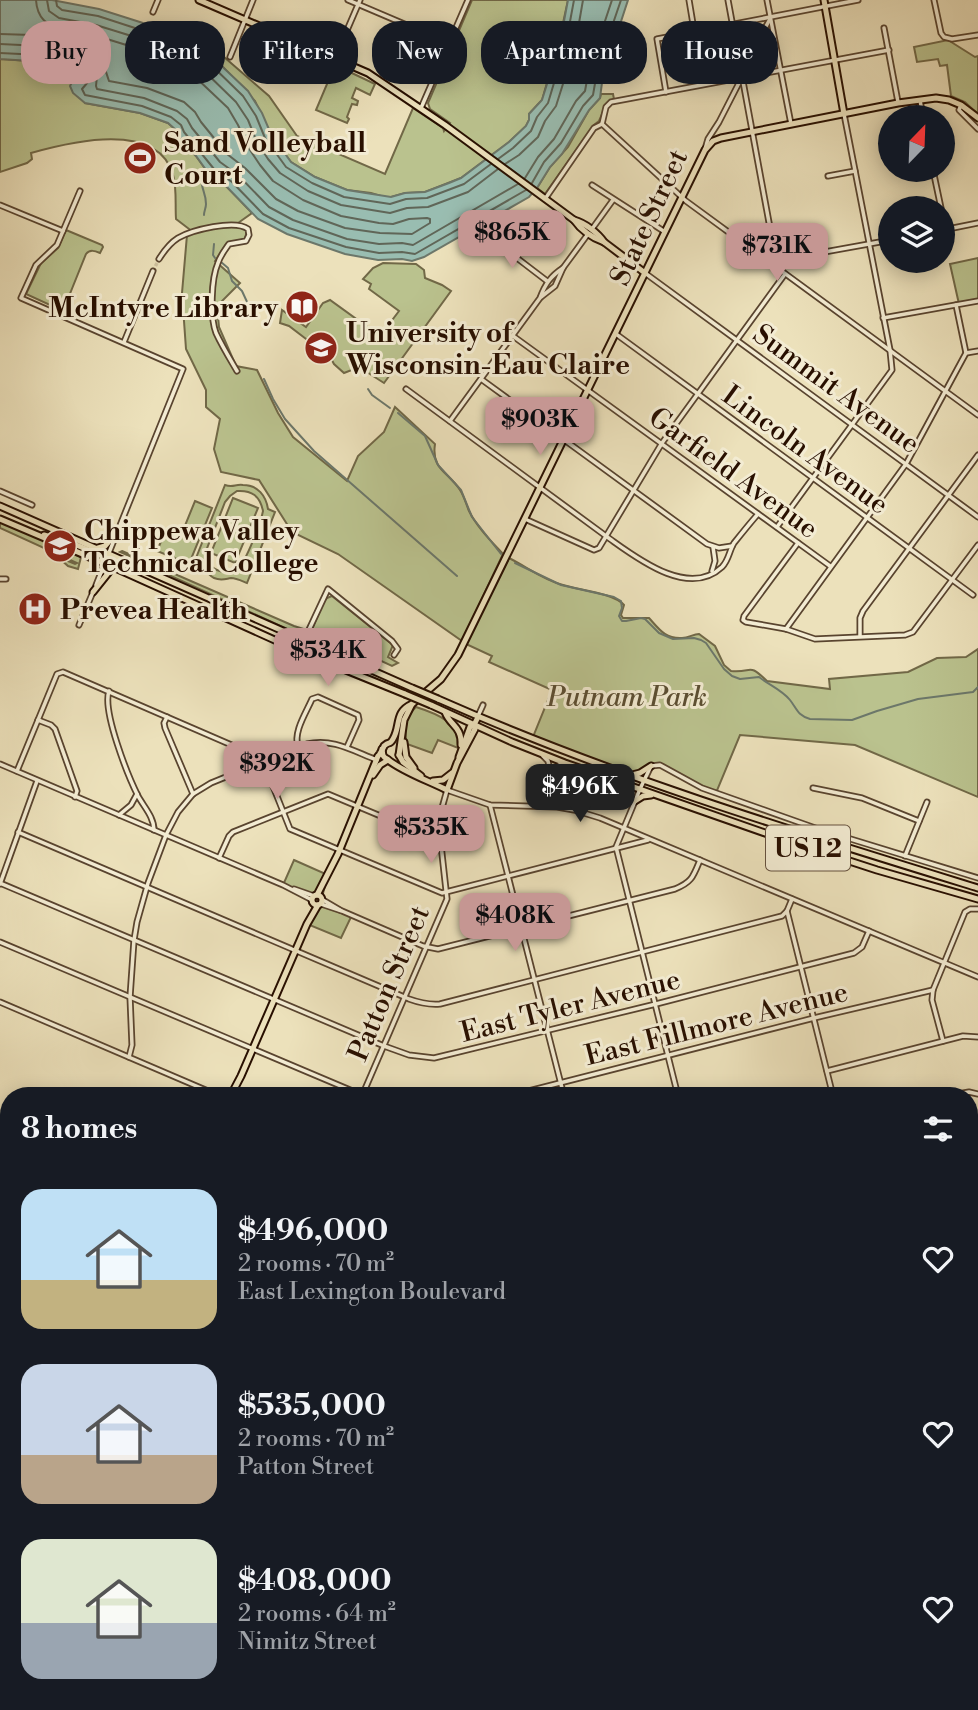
<!DOCTYPE html>
<html lang="en">
<head>
<meta charset="utf-8">
<style>
	:root { --surface:#171b24; --page:#242831; --text:#f1f3f6; --muted:#9ea1a6; --accent:#c59692 }
	body { margin:0; font-family:"Libre Bodoni",serif; background:var(--page); color:var(--text); height:100vh; display:flex; flex-direction:column; font-size:26px; white-space:nowrap }
	* { box-sizing:border-box; margin:0 }
	p { font-size:23px; color:var(--muted) }
	.icon { flex:none; width:38px; height:38px; fill:none; stroke:currentColor; stroke-width:2; stroke-linecap:round; stroke-linejoin:round }
	.map { position:relative; flex:1; overflow:hidden }
	.drawer { position:absolute; left:0px; top:1087px; width:978px; height:625px; display:flex; flex-direction:column; background:var(--surface); border-radius:28px 28px 0 0; box-shadow:0 4px 18px #0003 }
	.drawer>* { flex:none }
	.guide { position:absolute; left:21px; top:21px; width:936px; height:63px; display:flex; gap:14px }
	.needle { width:46px; rotate:23deg }
	.controls { position:absolute; left:878px; top:105px; display:grid; gap:14px }
	.controls a { display:grid; place-items:center; width:77px; height:77px; border-radius:50%; background:var(--surface); box-shadow:0 4px 18px #0003; font-size:35px }
	.price { position:absolute; translate:-50% -60px; padding:0 16px; border-radius:14px; background:var(--accent); color:#111; font-size:23px; line-height:46px; filter:drop-shadow(0 2px 4px #0008) }
	.price::after { content:''; position:absolute; left:50%; top:42px; width:21px; height:16px; margin-left:-10px; background:inherit; clip-path:polygon(0 0,100% 0,50% 100%) }
	.price.active { background:#222; color:#fff }
	ul { padding:0; list-style:none }
	li { display:flex; align-items:center; gap:21px; height:175px; padding:0 21px }
	li span { display:grid; place-items:center; flex:none; width:196px; height:140px; border-radius:21px; color:#555 }
	li>.icon { margin-inline-start:auto }
	span .icon { width:84px; height:84px; fill:#fffc; stroke-width:1 }
	li b { font-size:30px }
	h2 { display:flex; justify-content:space-between; align-items:center; height:84px; padding:0 21px; font-size:30px }
	.pill { padding:0 24px; border-radius:28px; background:var(--surface); box-shadow:0 4px 18px #0003; font-size:24px; line-height:63px }
	.pill.active { background:var(--accent); color:#111 }
	.map>svg:first-child { display:block }
	.green { fill:#bac28e; stroke:#716847; stroke-width:2; fill-rule:evenodd }
	.water { fill:#99bdb1; stroke:#6c776a; stroke-width:2 }
	.lines { fill:none; stroke-linecap:round; stroke-linejoin:round }
	.shore { stroke:#606658; stroke-width:2 }
	.stream { stroke:#6c776a; stroke-width:2 }
	.minor-tunnel { stroke:#cfc29f; stroke-width:3.5; stroke-dasharray:3.5 2; stroke-linecap:butt }
	.minor-casing { stroke:#59442f; stroke-width:7 }
	.major-casing { stroke:#280f00; stroke-width:9 }
	.minor { stroke:#f3ecd3; stroke-width:3.5 }
	.major { stroke:#ece1bb; stroke-width:5 }
	.major-bridge-casing { stroke:#280f00; stroke-width:9; stroke-linecap:butt }
	.major-bridge { stroke:#ece1bb; stroke-width:5 }
	.labels { text-anchor:middle; stroke-width:6; stroke-linejoin:round; paint-order:stroke }
	.shield { fill:#f3ecd3; stroke:#65513f; stroke-width:2 }
	.shield-label { font-size:26px; font-weight:bold; fill:#280f00 }
	.poi-label { font-size:28px; font-weight:bold; fill:#280f00; stroke:#f3ecd3; text-anchor:start }
	.street-label { font-size:28px; fill:#280f00; stroke:#f3ecd3 }
	.park-label { font-size:28px; font-style:italic; fill:#5b4e32; stroke:#f3ecd3 }
</style>
</head>
<body>
<div class="map">
<svg width="978" height="1710" viewBox="0 0 978 1710">
	<rect width="100%" height="100%" fill="#ece1bb"/>
	<filter id="stains"><feTurbulence type="fractalNoise" baseFrequency=".00286" numOctaves="4"/><feColorMatrix values="0 0 0 0 .2 0 0 0 0 .09 0 0 0 0 .02 0 0 0 .5 -.17"/></filter>
	<radialGradient id="worn" r=".72"><stop offset=".6" stop-color="#630" stop-opacity="0"/><stop offset="1" stop-color="#630" stop-opacity=".3"/></radialGradient>
	<g class="green">
		<polygon points="472,0 568,0 559,42 542,100 529,114 529,120 526,126 509,142 461,178 425,192 405,193 391,197 384,197 371,193 347,190 315,177 291,162 270,134 255,101 221,65 224,57 269,96 297,136 385,174 413,108 443,128 444,131 450,123 430,109 428,103"/>
		<polygon points="948,40 975,57 978,56 978,114 965,102 951,96 947,65 940,66 938,59 917,62 914,47"/>
		<path d="M 0,59 L 61,63 L 65,64 L 81,76 L 81,80 L 76,80 L 85,103 L 140,113 L 168,123 L 176,130 L 177,136 L 196,156 L 209,174 L 227,187 L 252,213 L 238,223 L 237,227 L 243,227 L 247,230 L 245,239 L 227,243 L 215,261 L 240,283 L 217,306 L 219,327 L 236,366 L 257,370 L 278,413 L 293,437 L 347,481 L 358,456 L 384,432 L 395,407 L 435,444 C 431,470 449,472 460,490 C 464,496 466,504 469,511 C 477,527 491,541 503,554 L 462,641 L 338,554 L 292,532 L 259,480 L 221,472 L 214,449 L 220,419 L 206,407 L 206,390 L 186,349 L 182,293 L 187,235 L 193,232 L 176,219 C 175,205 177,188 173,175 C 158,120 70,142 31,153 L 32,159 L 27,163 L 0,172 Z"/>
		<polygon points="335,65 375,84 370,95 356,88 352,98 358,101 357,105 352,104 347,117 349,119 347,123 316,110"/>
		<polygon points="601,94 613,94 614,99 607,103 599,121 594,125 545,194 537,188 550,167 568,147 589,110 600,98"/>
		<path d="M 66,230 L 102,245 L 103,247 L 100,253 C 95,251 90,249 86,254 L 63,311 L 26,294 L 41,263 L 58,248 Z"/>
		<polygon points="978,258 978,301 959,304 950,264"/>
		<polygon points="383,263 416,264 424,270 425,278 442,285 451,291 384,383 359,367 344,373 334,364 328,353 321,347 310,342 289,326 280,323 282,310 306,327 323,303 330,300 380,336 399,311 369,289 371,284 363,279 373,268"/>
		<path d="M 225,485 C 233,488 235,484 243,485 C 258,485 266,496 268,509 L 275,512 L 247,583 C 242,581 236,578 231,578 C 225,579 221,581 214,578 C 205,574 204,563 196,558 ZM 237,491 C 252,490 260,496 263,511 C 261,522 246,562 238,568 C 233,573 223,573 217,570 C 209,567 207,559 206,551 L 225,502 L 230,496 Z"/>
		<polygon points="233,498 258,508 235,563 211,553"/>
		<polygon points="195,501 212,508 189,564 157,551 165,532 180,538"/>
		<polygon points="0,521 81,557 78,569 68,566 58,557 75,564 77,563 0,528"/>
		<polygon points="122,551 294,626 307,630 303,635 298,634 173,577 157,568 120,552"/>
		<path d="M 509,558 C 527,567 543,580 563,585 C 579,590 614,593 624,605 L 621,615 L 623,618 L 649,618 C 659,629 665,639 682,638 C 689,638 693,634 699,634 L 715,646 L 724,665 L 731,671 C 754,673 747,662 767,681 L 830,689 L 829,679 L 908,672 L 937,658 L 966,657 L 978,649 L 978,797 L 855,745 L 740,735 L 716,793 L 658,764 L 631,775 L 533,737 L 552,690 L 489,662 L 492,656 L 466,644 Z"/>
		<polygon points="332,596 393,645 388,657 398,663 392,666 312,629 324,601 327,598"/>
		<path d="M 416,707 C 435,713 463,723 458,748 L 438,740 L 432,753 L 407,744 C 404,731 405,717 416,707 Z"/>
		<polygon points="294,860 328,875 322,897 323,900 352,915 341,938 307,924 313,905 312,900 283,885"/>
	</g>
	<polygon class="water" points="0,0 52,0 99,9 143,23 165,27 191,40 209,54 248,91 262,113 271,134 291,162 315,177 347,190 391,197 405,193 425,192 449,183 461,178 509,142 526,126 529,120 529,114 542,100 560,42 568,0 628,0 613,46 616,56 613,68 603,75 600,98 589,110 562,154 550,167 537,188 529,197 424,257 412,261 402,259 378,260 345,254 287,234 258,219 227,187 209,174 196,156 177,135 176,130 168,123 140,113 85,103 73,93 70,86 73,80 80,80 81,78 74,70 61,63 0,59"/>
	<g class="lines">
		<g class="shore">
			<polyline points="47,0 49,11 59,18 96,25 138,38 160,42 183,53 199,66 236,102 248,120 257,142 268,159 280,173 308,191 341,205 390,213 407,208 428,207 468,192 498,169"/>
			<polyline points="56,0 57,6 62,10 98,16 141,30 163,34 187,46 205,59 243,96 256,116 265,138 286,167 312,183 344,197 390,204 406,199 427,198 464,184 491,164"/>
			<path d="M 73,32 L 94,35 L 136,48 L 158,52 L 177,62 L 192,74 L 228,108 L 238,125 L 248,147 L 260,165 L 273,181 L 303,200 L 341,216 L 379,223 L 393,224 L 409,219 L 427,218 L 430,219 L 430,223 L 412,234 L 380,233 L 345,228 L 298,211 L 276,199 L 245,168 L 227,154 L 201,122 L 195,112 L 184,102 L 147,88 L 109,81 C 102,57 94,48 70,38 L 69,34 Z"/>
			<path d="M 0,34 L 64,36 L 65,33 L 63,30 C 47,26 37,18 36,0"/>
			<polyline points="0,44 62,47 71,50 84,58 94,67 97,76 96,86 97,89 144,98 177,111 187,119 192,128 220,162 238,175 269,207 293,220 347,239 379,244 402,243 413,245 518,184"/>
			<path d="M 0,53 L 61,56 C 72,58 82,66 88,75 L 88,82 L 82,89 L 85,95 L 142,106 L 171,117 L 181,125 L 184,132 L 214,169 L 232,182 L 263,214 L 289,228 L 346,247 L 379,253 L 402,252 L 415,254 L 526,190"/>
			<polyline points="498,159 513,148 531,131 537,117 548,103 566,43 574,0"/>
			<polyline points="505,164 519,155 538,137 545,121 556,106 575,46 583,0"/>
			<polyline points="525,178 538,157 554,139 576,101 585,91 589,69 599,58 598,42 612,0"/>
			<polyline points="532,183 544,162 561,143 583,106 593,95 597,72 607,63 608,56 606,44 621,0"/>
		</g>
		<g class="stream">
			<path d="M 204,215 C 204,211 206,208 206,204 C 206,188 195,184 208,169"/>
			<polyline points="214,244 213,255 215,258"/>
			<polyline points="221,262 228,268 232,281 242,291 248,304 258,306"/>
			<polyline points="264,379 273,399 285,419 314,451 457,576"/>
			<polyline points="368,389 372,395 390,408"/>
			<polyline points="398,413 425,436 438,465 461,490 472,517 501,554"/>
			<path d="M 515,563 L 561,585 L 614,597 L 621,601 L 622,608 L 619,616 L 622,621 L 626,621 L 641,618 L 645,619 L 659,633 L 673,639 L 694,638 L 701,640 L 706,643 L 724,669 L 732,676 L 740,679 L 759,677 C 769,685 782,690 790,700 C 797,709 798,716 810,719 L 852,720 L 877,711 L 918,699 L 973,692 L 978,687"/>
		</g>
		<polyline class="minor-tunnel" points="153,271 159,259"/>
		<defs>
			<g id="minor">
				<polyline points="348,0 449,43"/>
				<polyline points="689,0 703,84"/>
				<polyline points="728,0 775,255 773,265"/>
				<polyline points="767,0 791,124"/>
				<polyline points="934,0 941,33 944,37 952,39 978,35"/>
				<polyline points="153,12 158,0"/>
				<polyline points="884,28 898,102"/>
				<polyline points="230,57 253,0"/>
				<polyline points="335,58 360,0"/>
				<polyline points="740,66 746,63 770,19"/>
				<polyline points="666,92 657,39 858,0"/>
				<polyline points="920,100 923,117"/>
				<polyline points="961,105 959,110 978,129"/>
				<polyline points="421,108 468,0"/>
				<polyline points="602,124 686,201 978,415"/>
				<polyline points="602,124 606,107 611,102 889,50"/>
				<polyline points="705,149 708,139 719,122 741,79"/>
				<polyline points="933,170 941,208"/>
				<polyline points="828,176 855,171"/>
				<polyline points="592,185 665,232"/>
				<polyline points="80,191 57,245 36,265 21,298 183,369 96,585"/>
				<polyline points="545,199 594,128 602,124"/>
				<polyline points="0,205 63,231"/>
				<polyline points="592,229 613,200"/>
				<polyline points="943,230 978,223"/>
				<polyline points="492,239 547,281"/>
				<path d="M 159,259 C 164,251 170,243 178,238 C 192,230 235,219 248,229 L 249,235 L 246,241 L 229,244 C 225,250 220,256 218,263 C 211,279 210,317 216,333 C 222,346 230,359 237,371"/>
				<polyline points="773,265 780,260 891,240"/>
				<polyline points="645,273 978,517"/>
				<polyline points="541,297 555,286 563,268 588,234"/>
				<polyline points="883,318 978,301"/>
				<polyline points="616,334 973,595"/>
				<polyline points="513,336 830,566"/>
				<polyline points="124,342 153,271"/>
				<polyline points="966,353 978,351"/>
				<polyline points="481,379 707,544 719,548 732,546"/>
				<path d="M 406,389 L 610,539 C 638,559 689,598 722,567 C 729,560 729,551 734,543 C 742,533 750,523 758,514"/>
				<path d="M 450,421 L 540,298 C 545,284 551,276 563,268"/>
				<polyline points="0,491 32,505"/>
				<polyline points="525,519 594,550 599,548 662,443 785,274"/>
				<polyline points="777,527 892,370 890,350 844,114"/>
				<polyline points="798,543 744,616 743,620 746,622 786,629 815,639 905,635 913,632 978,545"/>
				<polyline points="712,571 715,561 713,547"/>
				<polyline points="0,579 6,579"/>
				<polyline points="79,625 93,592"/>
				<polyline points="786,629 906,464 966,353 956,305"/>
				<polyline points="860,636 860,618 863,611 978,455"/>
				<polyline points="299,651 328,589 392,641 398,649 394,655"/>
				<path d="M 109,691 C 102,711 128,776 138,796 C 144,807 154,817 154,830"/>
				<polyline points="478,716 483,705"/>
				<polyline points="167,717 164,723 165,728 193,794"/>
				<polyline points="38,720 51,725 55,729 77,791 75,797"/>
				<path d="M 298,747 C 293,732 306,713 312,699 L 318,697 L 358,715 L 359,720 L 347,747"/>
				<polyline points="543,756 548,761 550,771"/>
				<polyline points="0,764 283,885 312,900"/>
				<polyline points="17,771 57,674 63,672 257,756 265,766 290,829 442,893 648,840"/>
				<polyline points="813,788 862,798 919,821"/>
				<polyline points="490,805 564,1096"/>
				<path d="M 536,805 C 542,790 546,768 564,763"/>
				<polyline points="119,815 131,805 137,794"/>
				<path d="M 18,832 L 409,999 C 420,1003 428,1005 440,1004 L 782,916 L 787,911"/>
				<polyline points="905,856 927,802"/>
				<polyline points="219,858 229,836 233,832 328,794 426,835 440,836"/>
				<polyline points="0,883 384,1046 409,1055 434,1058 656,1004 854,953 862,947 869,931"/>
				<polyline points="0,884 37,781"/>
				<polyline points="294,889 314,896"/>
				<polyline points="792,899 787,911 833,1096"/>
				<polyline points="323,900 340,910"/>
				<path d="M 321,904 L 342,911 L 423,946 L 438,949 L 675,889 C 692,882 693,877 700,860"/>
				<polyline points="0,942 362,1095"/>
				<polyline points="0,1002 208,1091 224,1096"/>
				<polyline points="943,1041 932,1000 933,990 965,912 970,909 978,909"/>
				<path d="M 129,1057 L 132,1045 L 130,997 L 134,940 L 137,922 L 148,883 L 166,835 L 178,812 L 193,794 L 211,783 L 307,744 C 333,738 353,751 377,760"/>
				<polyline points="827,1071 963,1036 978,1037"/>
				<polyline points="362,1096 447,899 440,836 440,815 447,790 490,805 557,807 574,810 600,818 978,977"/>
				<polyline points="509,1096 814,1018 933,990"/>
				<polyline points="678,1096 616,847 640,789 651,766 660,765 702,788 818,829 978,878"/>
				<polyline points="946,1096 969,1092 978,1094"/>
				<polyline points="0,1125 9,1104"/>
				<polyline points="970,1150 978,1153"/>
				<polyline points="0,1186 9,1190"/>
				<polyline points="970,1198 978,1177"/>
				<polyline points="970,1234 978,1238"/>
				<polyline points="970,1342 978,1320"/>
				<polyline points="970,1379 978,1382"/>
				<polyline points="0,1400 9,1379"/>
				<polyline points="0,1442 9,1446"/>
				<polyline points="0,1483 9,1487"/>
				<polyline points="970,1500 978,1503"/>
				<polyline points="970,1527 978,1507"/>
				<polyline points="0,1564 9,1568"/>
				<polyline points="970,1571 978,1574"/>
				<polyline points="970,1652 978,1655"/>
				<polyline points="596,1703 614,1710"/>
				<polyline points="95,1710 98,1703"/>
				<polyline points="215,1710 218,1703"/>
				<polyline points="334,1710 337,1703"/>
				<polyline points="453,1710 456,1703"/>
				<polyline points="619,1710 625,1703"/>
				<polyline points="752,1710 755,1703"/>
				<polyline points="810,1710 813,1703"/>
				<polyline points="869,1710 873,1703"/>
				<polyline points="927,1710 930,1703"/>
			</g>
			<g id="major">
				<path d="M 199,0 L 368,73 L 445,125 L 574,220 C 581,230 593,238 604,242"/>
				<polyline points="824,0 844,114"/>
				<path d="M 574,220 C 585,223 598,233 604,242 L 645,273"/>
				<polyline points="0,506 412,688"/>
				<polyline points="0,519 113,567 299,651 405,694"/>
				<polyline points="44,535 74,544 103,556 109,554"/>
				<polyline points="98,548 105,546 118,531"/>
				<polyline points="93,592 113,567"/>
				<path d="M 438,699 C 612,776 796,832 978,888"/>
				<polyline points="431,705 512,742 565,763 785,840 877,870 978,899"/>
				<path d="M 445,712 C 450,726 462,726 461,745"/>
				<polyline points="404,742 406,757 414,768"/>
				<path d="M 382,749 C 383,755 382,756 387,759 C 401,771 429,781 447,790 L 457,763 L 475,729 L 474,725 L 478,717"/>
				<polyline points="399,755 403,762 421,776"/>
				<polyline points="399,755 404,720 412,704"/>
				<polyline points="459,757 470,727 474,725"/>
				<polyline points="373,775 380,765 388,760"/>
				<polyline points="632,775 640,773 651,766"/>
				<polyline points="433,781 443,780 452,773"/>
				<polyline points="635,801 643,796 651,795"/>
				<circle cx="317" cy="900" r="5"/>
				<path d="M 317,895 L 338,854 L 378,756 C 379,756 384,747 384,746 C 390,740 389,746 393,739 C 401,726 394,712 412,704 L 441,679 L 458,655 L 705,150 L 713,141 L 721,138 L 898,103 L 936,98 L 949,100 L 961,105 L 978,118"/>
				<polyline points="231,1095 241,1076 307,924 318,905"/>
				<polyline points="0,1628 9,1609"/>
				<polyline points="0,1702 14,1710"/>
			</g>
		</defs>
		<use href="#minor" class="minor-casing"/>
		<use href="#major" class="major-casing"/>
		<use href="#minor" class="minor"/>
		<use href="#major" class="major"/>
		<defs>
			<g id="major-bridge">
				<polyline points="412,688 438,699"/>
				<polyline points="405,694 431,705"/>
			</g>
		</defs>
		<use href="#major-bridge" class="major-bridge-casing"/>
		<use href="#major-bridge" class="major-bridge"/>
	</g>
	<defs>
		<symbol id="stadium-disc" viewBox="-11 -11 22 22"><circle r="9.5" fill="#8f2418" stroke="#f3ecd3"/><path d="M0-5a6.5 5 0 1 0 0 10a6.5 5 0 1 0 0-10ZM-3.5-1.8h7v3.6h-7Z" fill="#fff"/></symbol>
		<symbol id="library-disc" viewBox="-11 -11 22 22"><circle r="9.5" fill="#8f2418" stroke="#f3ecd3"/><path d="M-6-4Q-3-5.5-.7-3.5V5Q-3 3-6 4ZM6-4Q3-5.5 .7-3.5V5Q3 3 6 4Z" fill="#fff"/></symbol>
		<symbol id="university-disc" viewBox="-11 -11 22 22"><circle r="9.5" fill="#8f2418" stroke="#f3ecd3"/><path d="M0-5L7-2L0 1L-7-2ZM-4 1L0 2.5L4 1V4Q0 6-4 4Z" fill="#fff"/></symbol>
		<symbol id="hospital-disc" viewBox="-11 -11 22 22"><circle r="9.5" fill="#8f2418" stroke="#f3ecd3"/><path d="M-5-5h3v3.5h4V-5h3V5h-3V1.5h-4V5h-3Z" fill="#fff"/></symbol>
	</defs>
	<g fill-rule="evenodd">
		<use href="#stadium-disc" x="121" y="139" width="38" height="38"/>
		<use href="#library-disc" x="283" y="288" width="38" height="38"/>
		<use href="#university-disc" x="302" y="329" width="38" height="38"/>
		<use href="#university-disc" x="41" y="527" width="38" height="38"/>
		<use href="#hospital-disc" x="16" y="590" width="38" height="38"/>
	</g>
	<g class="labels">
		<rect class="shield" x="766" y="825.5" width="84" height="45" rx="5"/>
		<g class="shield-label">
			<text x="808" y="857">US 12</text>
		</g>
		<g class="poi-label">
			<text x="164" y="152">Sand Volleyball<tspan x="164" dy="32">Court</tspan></text>
			<text x="278" y="317" text-anchor="end">McIntyre Library</text>
			<text x="346" y="342">University of<tspan x="346" dy="32">Wisconsin-Eau Claire</tspan></text>
			<text x="84" y="540">Chippewa Valley<tspan x="84" dy="32">Technical College</tspan></text>
			<text x="60" y="619">Prevea Health</text>
		</g>
		<g class="street-label">
			<text transform="translate(648 217) rotate(-65)" y="10">State Street</text>
			<text transform="translate(837 388) rotate(36)" y="10">Summit Avenue</text>
			<text transform="translate(806 449) rotate(36)" y="10">Lincoln Avenue</text>
			<text transform="translate(734 472) rotate(36)" y="10">Garfield Avenue</text>
			<text transform="translate(388 983) rotate(-67)" y="10">Patton Street</text>
			<text transform="translate(570 1005) rotate(-14)" y="10">East Tyler Avenue</text>
			<text transform="translate(716 1023) rotate(-14)" y="10">East Fillmore Avenue</text>
		</g>
		<g class="park-label">
			<text x="627" y="706">Putnam Park</text>
		</g>
	</g>
	<rect width="100%" height="100%" filter="url(#stains)"/>
	<rect width="100%" height="100%" fill="url(#worn)"/>
</svg>
<div class="controls">
<a><svg class="needle" viewBox="-14 -14 28 28"><path d="M0-13l5 13h-10z" fill="#e53935"/><path d="M0 13l5-13h-10z" fill="#9ea1a6"/></svg></a>
<a><svg class="icon" aria-label="layers" viewBox="0 0 24 24"><path d="M12 4l9 5-9 5-9-5zM3 14l9 5 9-5"/></svg></a>
</div>
<b class="price" style="left:512px;top:270px">$865K</b>
<b class="price" style="left:777px;top:283px">$731K</b>
<b class="price" style="left:540px;top:457px">$903K</b>
<b class="price" style="left:328px;top:688px">$534K</b>
<b class="price" style="left:277px;top:801px">$392K</b>
<b class="price active" style="left:580px;top:824px">$496K</b>
<b class="price" style="left:431px;top:865px">$535K</b>
<b class="price" style="left:515px;top:953px">$408K</b>
<div class="guide">
<a class="pill active">Buy</a>
<a class="pill">Rent</a>
<a class="pill">Filters</a>
<a class="pill">New</a>
<a class="pill">Apartment</a>
<a class="pill">House</a>
</div>
<section class="drawer">
<h2>8 homes<svg class="icon" aria-label="filters" viewBox="0 0 24 24"><path d="M4 7h16M4 17h16"/><circle cx="9" cy="7" r="2"/><circle cx="15" cy="17" r="2"/></svg></h2>
<ul>
<li><span style="background:linear-gradient(#bfe0f5 65%,#c2b280 0)"><svg class="icon" aria-label="home" viewBox="0 0 24 24"><path d="M3 11l9-7 9 7M6 9v11h12V9"/></svg></span><div><b>$496,000</b><p>2 rooms · 70 m²</p><p>East Lexington Boulevard</p></div><svg class="icon" aria-label="heart" viewBox="0 0 24 24"><path d="M12 20l-8-8c-3-5 5-10 8-4 3-6 11-1 8 4z"/></svg></li>
<li><span style="background:linear-gradient(#c9d6e8 65%,#b9a48a 0)"><svg class="icon" aria-label="home" viewBox="0 0 24 24"><path d="M3 11l9-7 9 7M6 9v11h12V9"/></svg></span><div><b>$535,000</b><p>2 rooms · 70 m²</p><p>Patton Street</p></div><svg class="icon" aria-label="heart" viewBox="0 0 24 24"><path d="M12 20l-8-8c-3-5 5-10 8-4 3-6 11-1 8 4z"/></svg></li>
<li><span style="background:linear-gradient(#dfe7d0 60%,#9aa5b1 0)"><svg class="icon" aria-label="home" viewBox="0 0 24 24"><path d="M3 11l9-7 9 7M6 9v11h12V9"/></svg></span><div><b>$408,000</b><p>2 rooms · 64 m²</p><p>Nimitz Street</p></div><svg class="icon" aria-label="heart" viewBox="0 0 24 24"><path d="M12 20l-8-8c-3-5 5-10 8-4 3-6 11-1 8 4z"/></svg></li>
</ul>
</section>
</div>
</body>
</html>
